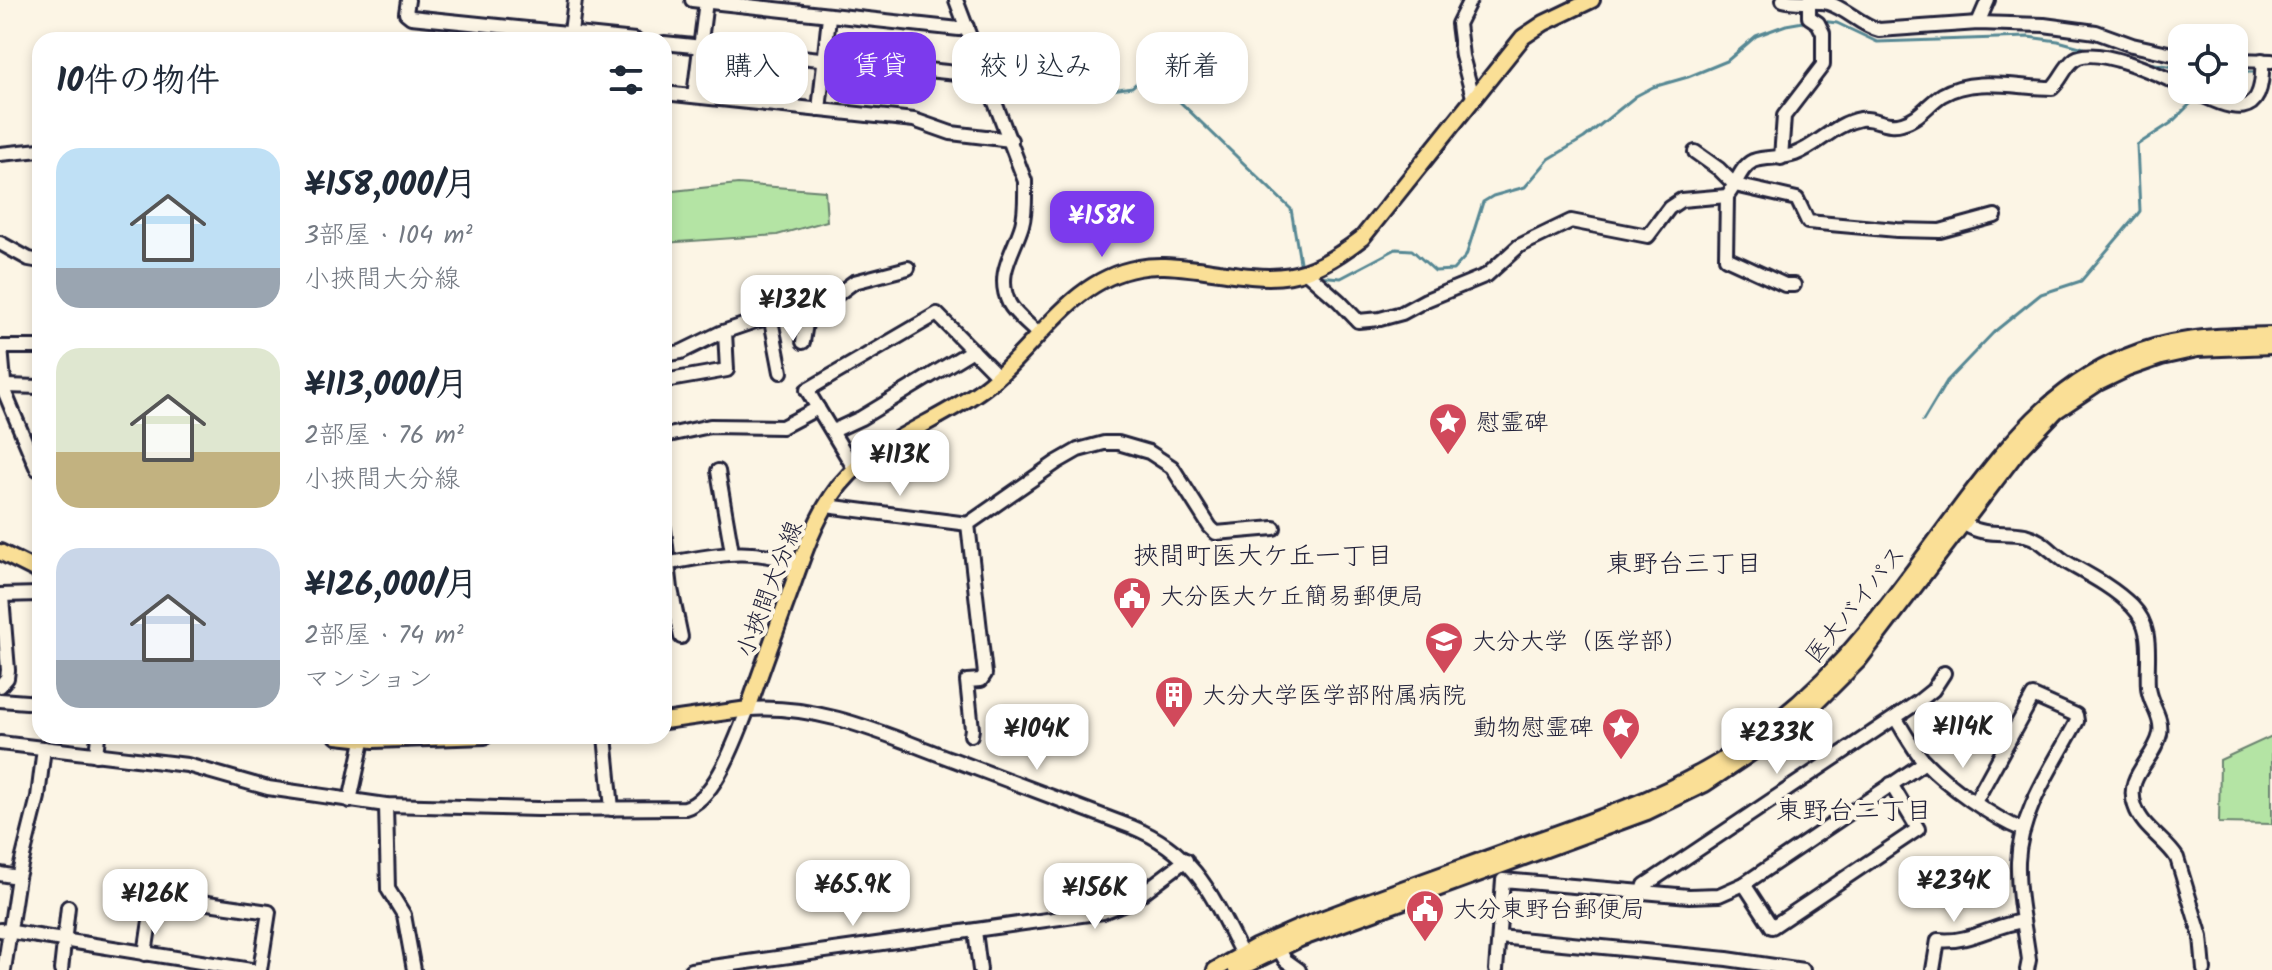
<!DOCTYPE html>
<html lang="ja">
<head>
<meta charset="utf-8">
<style>
	:root { --surface:#fff; --page:#f6f6f7; --text:#1f2937; --muted:#747a83; --accent:#7c3aed }
	body { margin:0; font-family:Kalam,"Klee One",sans-serif; background:var(--page); color:var(--text); height:100vh; display:flex; flex-direction:column; font-size:30px; white-space:nowrap }
	* { box-sizing:border-box; margin:0 }
	p { font-size:26px; color:var(--muted) }
	.icon { flex:none; width:44px; height:44px; fill:none; stroke:currentColor; stroke-width:2; stroke-linecap:round; stroke-linejoin:round }
	.map { position:relative; flex:1; overflow:hidden }
	.side { position:absolute; left:32px; top:32px; width:640px; height:712px; display:flex; flex-direction:column; background:var(--surface); border-radius:24px; box-shadow:0 4px 12px #0003 }
	.side>* { flex:none }
	.top-card { position:absolute; left:696px; top:32px; width:760px; height:72px; display:flex; gap:16px }
	.buttons { position:absolute; left:2168px; top:24px; display:grid; gap:16px }
	.buttons a { display:grid; place-items:center; width:80px; height:80px; border-radius:16px; background:var(--surface); box-shadow:0 4px 12px #0003; font-size:40px }
	.price { position:absolute; translate:-50% -68px; padding:0 18px; border-radius:16px; background:#fff; color:#222; font-size:26px; line-height:52px; filter:drop-shadow(0 2px 4px #0008) }
	.price::after { content:''; position:absolute; left:50%; top:48px; width:24px; height:18px; margin-left:-12px; background:inherit; clip-path:polygon(0 0,100% 0,50% 100%) }
	.price.active { background:var(--accent); color:#fff }
	ul { padding:0; list-style:none }
	li { display:flex; align-items:center; gap:24px; height:200px; padding:0 24px }
	li span { display:grid; place-items:center; flex:none; width:224px; height:160px; border-radius:24px; color:#555 }
	li>.icon { margin-inline-start:auto }
	span .icon { width:96px; height:96px; fill:#fffc; stroke-width:1 }
	li b { font-size:34px }
	h2 { display:flex; justify-content:space-between; align-items:center; height:96px; padding:0 24px; font-size:34px }
	.pill { padding:0 28px; border-radius:24px; background:var(--surface); box-shadow:0 4px 12px #0003; font-size:28px; line-height:72px }
	.pill.active { background:var(--accent); color:#fff }
	.map>svg:first-child { display:block }
	.green { fill:#b4e4a4; stroke:#6b8370; stroke-width:2 }
	.lines { fill:none; stroke-linecap:round; stroke-linejoin:round }
	.stream { stroke:#578894; stroke-width:3 }
	.minor-casing { stroke:#22223b; stroke-width:18 }
	.major-casing { stroke:#22223b; stroke-width:20 }
	.minor { stroke:#fcf5e5; stroke-width:12 }
	.major { stroke:#fadf96; stroke-width:14 }
	.labels { text-anchor:middle; stroke-width:8; stroke-linejoin:round; paint-order:stroke }
	.poi-label { font-size:24px; fill:#22223b; stroke:#fcf5e5; text-anchor:start }
	.street-label { font-size:24px; fill:#22223b; stroke:#fcf5e5 }
	.neighbourhood-label { font-size:26px; fill:#22223b; stroke:#fcf5e5 }
</style>
</head>
<body>
<div class="map">
<svg width="2272" height="970" viewBox="0 0 2272 970">
	<rect width="100%" height="100%" fill="#fcf5e5"/>
	<filter id="ink" filterUnits="userSpaceOnUse"><feTurbulence type="fractalNoise" baseFrequency=".0125" numOctaves="2"/><feDisplacementMap in="SourceGraphic" scale="16" xChannelSelector="R" yChannelSelector="G"/><feConvolveMatrix kernelMatrix="1 2 1 2 8 2 1 2 1" color-interpolation-filters="sRGB"/></filter>
	<g filter="url(#ink)">
		<g class="green">
			<polygon points="738,184 825,191 827,221 777,235 664,243 664,192"/>
			<polygon points="2272,736 2272,824 2219,823 2220,760"/>
		</g>
		<g class="lines">
			<g class="stream">
				<polyline points="1821,21 1837,23 1877,42 2028,37 2058,41 2095,51"/>
				<polyline points="2141,62 2182,68"/>
				<polyline points="2234,72 2258,72"/>
				<polyline points="1105,91 1132,87 1149,72 1291,209 1300,262"/>
				<polyline points="1317,276 1341,278 1396,249 1412,250 1435,271 1453,270 1466,256 1483,202 1493,196 1525,187 1549,159 1584,138 1636,96 1653,87 1688,77 1727,61 1756,36 1786,25 1809,21"/>
				<polyline points="1923,421 1947,381 1994,332 2041,294 2081,281 2137,215 2140,211 2137,145 2171,123 2196,98"/>
			</g>
			<defs>
				<g id="minor">
					<polyline points="408,0 406,13 411,17 635,40"/>
					<polyline points="692,0 959,29 967,27"/>
					<path d="M 956,0 L 1025,181 C 1025,196 1026,211 1022,225 C 1014,252 995,274 1009,303 C 1015,315 1030,325 1039,335"/>
					<polyline points="1470,0 1458,24 1462,56 1473,97"/>
					<path d="M 1783,0 C 1798,4 1813,0 1828,3 C 1847,9 1860,25 1879,30 L 1978,23 L 2044,25 L 2096,32 L 2132,45 L 2182,56"/>
					<polyline points="1978,23 1988,0"/>
					<polyline points="570,40 575,0"/>
					<polyline points="664,43 986,76"/>
					<polyline points="2234,60 2272,61"/>
					<path d="M 2191,90 C 2232,110 2265,124 2262,60"/>
					<polyline points="664,93 914,120 951,133 1011,140"/>
					<polyline points="694,96 706,1"/>
					<polyline points="819,110 829,17"/>
					<polyline points="1695,152 1719,169 1735,185 1797,199 1808,222 1897,230 1940,231 1995,216"/>
					<polyline points="0,154 40,150"/>
					<polyline points="1781,158 1784,116 1823,65 1823,33 1818,23 1809,17 1809,1"/>
					<polyline points="1727,196 1726,258 1785,285 1794,285"/>
					<polyline points="0,243 29,259 40,261"/>
					<path d="M 1306,272 L 1339,301 L 1358,321 L 1380,319 L 1402,313 L 1426,300 L 1487,275 L 1519,246 L 1571,221 L 1648,236 L 1669,208 L 1681,200 L 1727,196 C 1736,186 1740,167 1753,161 C 1766,156 1782,159 1795,154 C 1819,145 1834,124 1860,119 C 1875,117 1887,128 1902,123 C 1919,119 1928,104 1942,95 C 1974,76 2018,88 2052,88 C 2061,80 2065,66 2075,59 C 2096,45 2161,75 2182,86"/>
					<polyline points="771,320 781,372"/>
					<polyline points="803,342 807,317"/>
					<polyline points="0,347 40,347"/>
					<polyline points="1,347 5,393 37,469"/>
					<polyline points="664,355 681,352 720,333 755,321 786,315 807,317 854,282 908,268"/>
					<polyline points="664,381 727,370 725,332"/>
					<polyline points="5,386 40,387"/>
					<polyline points="833,431 861,418 973,350"/>
					<polyline points="664,436 710,426 782,427 818,408"/>
					<polyline points="854,468 807,390 937,314 998,376"/>
					<polyline points="718,471 732,552"/>
					<polyline points="826,506 968,524"/>
					<path d="M 1966,525 C 1985,537 2005,531 2025,535 C 2042,539 2052,553 2066,562 C 2089,575 2113,587 2132,606 C 2155,629 2146,659 2148,687 C 2149,704 2163,716 2160,734 C 2154,761 2124,776 2135,806 C 2142,828 2166,840 2177,858 L 2201,937 L 2204,970"/>
					<polyline points="664,529 671,589 681,637"/>
					<path d="M 664,564 C 717,555 747,546 800,564"/>
					<polyline points="0,595 40,594"/>
					<polyline points="0,686 7,678 8,670 2,597"/>
					<polyline points="0,700 40,703"/>
					<path d="M 1896,719 C 1905,733 1913,749 1924,761 C 1948,786 1991,817 2023,830"/>
					<polyline points="971,735 972,729 967,681 981,680 985,674 968,524 1057,462 1078,450 1104,443 1118,443 1149,452 1172,467 1210,527 1216,533 1274,528"/>
					<polyline points="605,736 612,809"/>
					<path d="M 0,743 L 187,765 L 268,788 L 386,805 L 538,809 L 685,808 C 716,799 736,738 748,709 C 822,704 886,735 954,760 C 1014,783 1073,805 1132,827 C 1199,854 1214,901 1245,960"/>
					<polyline points="96,755 98,736"/>
					<polyline points="350,801 364,736"/>
					<path d="M 1975,802 L 2033,696 L 2076,715 L 2077,721 C 2054,765 2020,811 2018,862 C 2017,895 2025,928 2029,960 L 2027,970"/>
					<polyline points="386,805 388,889 404,915 414,970"/>
					<polyline points="0,874 18,877"/>
					<polyline points="1744,884 1772,927 1918,829 1891,784"/>
					<polyline points="1643,892 1645,885 1918,702 1933,690 1944,673"/>
					<polyline points="0,930 251,970"/>
					<polyline points="975,931 980,970"/>
					<polyline points="1499,937 1727,959 1803,970"/>
					<polyline points="1278,948 1285,960 1299,970"/>
					<polyline points="145,954 153,901 160,896 269,912 260,970"/>
					<polyline points="4,970 18,877 38,797 44,748"/>
					<polyline points="61,970 68,907"/>
					<polyline points="691,970 1103,912 1133,900 1186,860"/>
					<polyline points="1496,970 1503,880 1689,896 1719,895 1744,884 1925,762"/>
					<path d="M 1933,970 L 1938,940 C 1968,944 1993,925 2023,921"/>
				</g>
				<g id="major">
					<polyline points="0,552 40,572"/>
					<path d="M 664,721 L 748,709 C 761,671 775,633 789,595 C 801,562 812,526 832,496 C 866,443 935,425 984,388 C 1036,349 1069,280 1138,268 C 1159,264 1178,267 1198,269 C 1275,280 1298,287 1362,238 L 1523,37 L 1544,23 L 1592,0"/>
					<polyline points="337,736 374,740 485,736"/>
					<path d="M 1215,970 L 1255,947 L 1303,926 C 1380,896 1458,869 1535,841 C 1609,815 1684,789 1748,743 C 1793,711 1832,674 1867,631 C 1902,588 1935,541 1969,496 C 2018,432 2061,379 2141,351 C 2183,336 2228,336 2272,335"/>
					<polyline points="1236,970 1300,939 1647,812 1705,784 1781,733 1815,704 1859,660 2018,451 2056,411 2098,383 2127,369 2161,357 2197,349 2272,346"/>
				</g>
			</defs>
			<use href="#minor" class="minor-casing"/>
			<use href="#major" class="major-casing"/>
			<use href="#minor" class="minor"/>
			<use href="#major" class="major"/>
		</g>
	</g>
	<defs>
		<symbol id="sight-pin" viewBox="-11 -11 22 30"><path d="M0 17L-7.5 6A9.5 9.5 0 1 1 7.5 6Z" fill="#d1495b" stroke="#fcf5e5"/><path d="M0-6L1.8-2.2L6-1.7L2.9 1.2L3.7 5.4L0 3.3L-3.7 5.4L-2.9 1.2L-6-1.7L-1.8-2.2Z" fill="#fff"/></symbol>
		<symbol id="civic-pin" viewBox="-11 -11 22 30"><path d="M0 17L-7.5 6A9.5 9.5 0 1 1 7.5 6Z" fill="#d1495b" stroke="#fcf5e5"/><path d="M-.6-6.5H3V-4.5H.6V-3L4-1V1h2V6H-6V1h2V-1L-.6-3ZM-1.2 2.5V6h2.4V2.5Z" fill="#fff"/></symbol>
		<symbol id="university-pin" viewBox="-11 -11 22 30"><path d="M0 17L-7.5 6A9.5 9.5 0 1 1 7.5 6Z" fill="#d1495b" stroke="#fcf5e5"/><path d="M0-5L7-2L0 1L-7-2ZM-4 1L0 2.5L4 1V4Q0 6-4 4Z" fill="#fff"/></symbol>
		<symbol id="building-pin" viewBox="-11 -11 22 30"><path d="M0 17L-7.5 6A9.5 9.5 0 1 1 7.5 6Z" fill="#d1495b" stroke="#fcf5e5"/><path d="M-4-6H4V6H1V3H-1V6H-4ZM-2.5-4.3h1.7v1.8h-1.7ZM.8-4.3h1.7v1.8H.8ZM-2.5-1h1.7V.8h-1.7ZM.8-1h1.7V.8H.8Z" fill="#fff"/></symbol>
	</defs>
	<g fill-rule="evenodd">
		<use href="#sight-pin" x="1426" y="400" width="44" height="60"/>
		<use href="#civic-pin" x="1110" y="574" width="44" height="60"/>
		<use href="#university-pin" x="1422" y="619" width="44" height="60"/>
		<use href="#building-pin" x="1152" y="673" width="44" height="60"/>
		<use href="#sight-pin" x="1599" y="705" width="44" height="60"/>
		<use href="#civic-pin" x="1403" y="887" width="44" height="60"/>
	</g>
	<g class="labels">
		<g class="poi-label">
			<text x="1476" y="430">慰霊碑</text>
			<text x="1160" y="604">大分医大ケ丘簡易郵便局</text>
			<text x="1472" y="649">大分大学（医学部）</text>
			<text x="1202" y="703">大分大学医学部附属病院</text>
			<text x="1593" y="735" text-anchor="end">動物慰霊碑</text>
			<text x="1453" y="917">大分東野台郵便局</text>
		</g>
		<g class="street-label">
			<text transform="translate(769 589) rotate(-69)" y="8">小挾間大分線</text>
			<text transform="translate(1855 604) rotate(-51)" y="8">医大バイパス</text>
		</g>
		<g class="neighbourhood-label">
			<text x="1263" y="564">挾間町医大ケ丘一丁目</text>
			<text x="1684" y="572">東野台三丁目</text>
			<text x="1854" y="819">東野台二丁目</text>
		</g>
	</g>
</svg>
<div class="buttons">
<a><svg class="icon" aria-label="locate" viewBox="0 0 24 24"><circle cx="12" cy="12" r="6"/><path d="M12 2v4M12 18v4M2 12h4M18 12h4"/></svg></a>
</div>
<b class="price active" style="left:1102px;top:259px">¥158K</b>
<b class="price" style="left:793px;top:343px">¥132K</b>
<b class="price" style="left:900px;top:498px">¥113K</b>
<b class="price" style="left:1963px;top:770px">¥114K</b>
<b class="price" style="left:1037px;top:772px">¥104K</b>
<b class="price" style="left:1777px;top:776px">¥233K</b>
<b class="price" style="left:1954px;top:924px">¥234K</b>
<b class="price" style="left:853px;top:928px">¥65.9K</b>
<b class="price" style="left:1095px;top:931px">¥156K</b>
<b class="price" style="left:155px;top:937px">¥126K</b>
<div class="top-card">
<a class="pill">購入</a>
<a class="pill active">賃貸</a>
<a class="pill">絞り込み</a>
<a class="pill">新着</a>
</div>
<section class="side">
<h2>10件の物件<svg class="icon" aria-label="filters" viewBox="0 0 24 24"><path d="M4 7h16M4 17h16"/><circle cx="9" cy="7" r="2"/><circle cx="15" cy="17" r="2"/></svg></h2>
<ul>
<li><span style="background:linear-gradient(#bfe0f5 75%,#9aa5b1 0)"><svg class="icon" aria-label="home" viewBox="0 0 24 24"><path d="M3 11l9-7 9 7M6 9v11h12V9"/></svg></span><div><b>¥158,000/月</b><p>3部屋 · 104 m²</p><p>小挾間大分線</p></div></li>
<li><span style="background:linear-gradient(#dfe7d0 65%,#c2b280 0)"><svg class="icon" aria-label="home" viewBox="0 0 24 24"><path d="M3 11l9-7 9 7M6 9v11h12V9"/></svg></span><div><b>¥113,000/月</b><p>2部屋 · 76 m²</p><p>小挾間大分線</p></div></li>
<li><span style="background:linear-gradient(#c9d6e8 70%,#9aa5b1 0)"><svg class="icon" aria-label="home" viewBox="0 0 24 24"><path d="M3 11l9-7 9 7M6 9v11h12V9"/></svg></span><div><b>¥126,000/月</b><p>2部屋 · 74 m²</p><p>マンション</p></div></li>
</ul>
</section>
</div>
</body>
</html>
